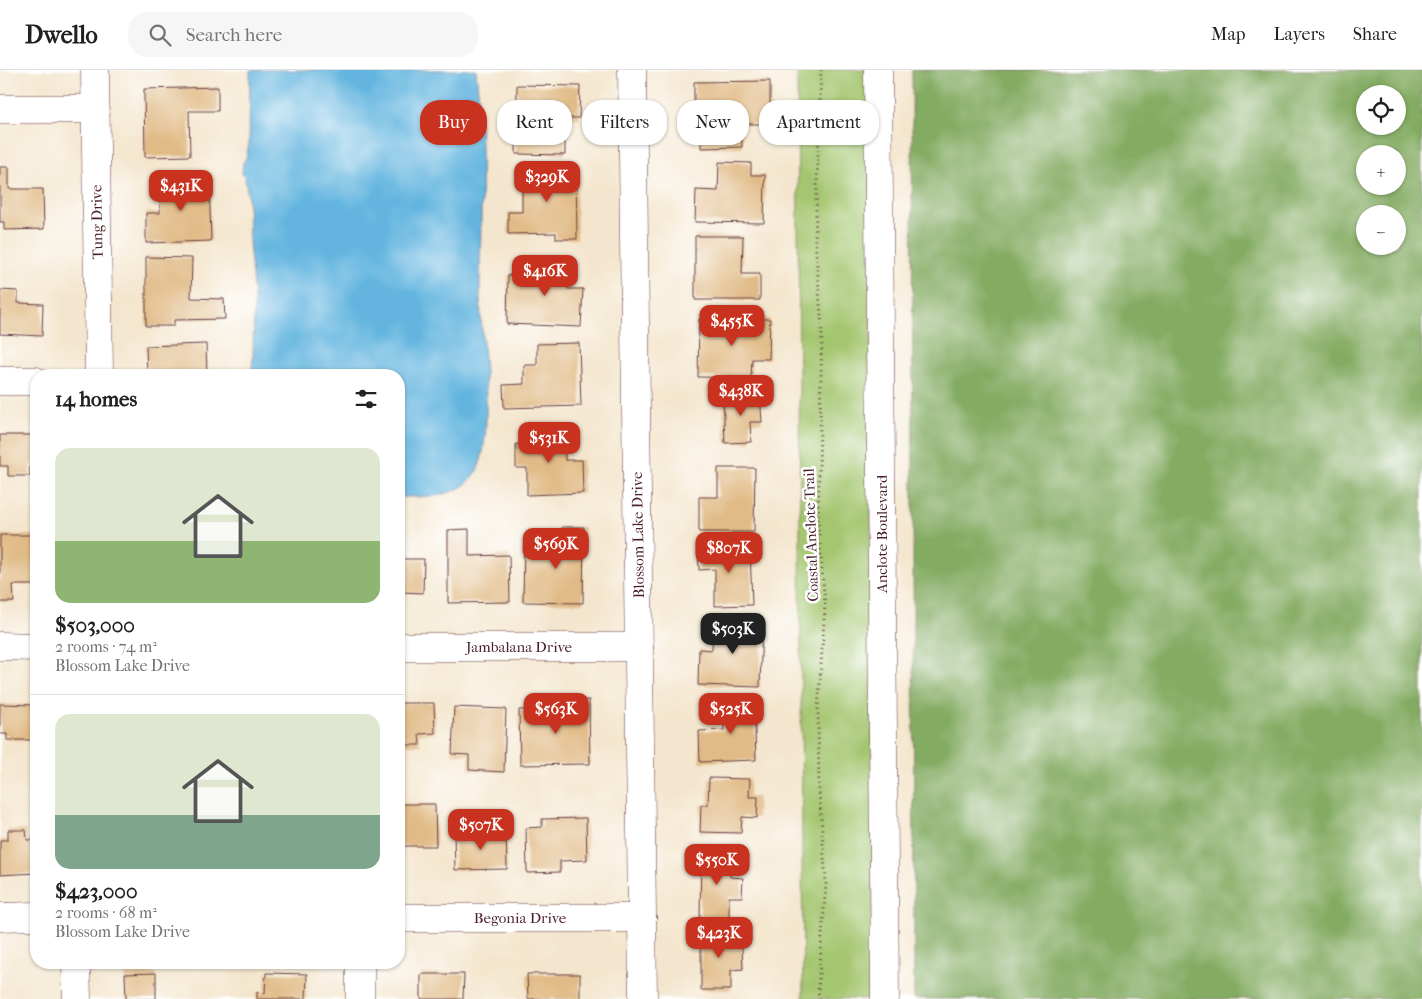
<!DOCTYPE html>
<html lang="en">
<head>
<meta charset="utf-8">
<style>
	:root { --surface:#fff; --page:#f6f6f6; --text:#202124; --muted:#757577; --line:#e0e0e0; --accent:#c8321e }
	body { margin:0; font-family:"IM FELL French Canon",serif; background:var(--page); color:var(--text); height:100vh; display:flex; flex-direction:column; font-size:19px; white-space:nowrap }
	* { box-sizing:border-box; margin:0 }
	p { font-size:16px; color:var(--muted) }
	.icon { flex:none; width:28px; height:28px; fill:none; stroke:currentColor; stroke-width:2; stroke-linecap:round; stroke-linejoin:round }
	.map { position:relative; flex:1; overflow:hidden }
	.details { position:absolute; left:30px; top:299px; width:375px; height:600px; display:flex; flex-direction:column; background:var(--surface); border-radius:20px; box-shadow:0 1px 4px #0004 }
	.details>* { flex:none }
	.hud { position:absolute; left:420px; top:30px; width:475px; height:45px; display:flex; gap:10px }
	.tools { position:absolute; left:1356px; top:15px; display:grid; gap:10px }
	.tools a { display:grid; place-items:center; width:50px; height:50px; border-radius:50%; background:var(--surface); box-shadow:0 1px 4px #0004; font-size:25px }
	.price { position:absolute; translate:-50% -42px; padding:0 11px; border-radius:10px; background:var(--accent); color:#fff; font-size:16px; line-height:32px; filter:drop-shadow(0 1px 2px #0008) }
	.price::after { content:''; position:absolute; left:50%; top:30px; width:15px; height:11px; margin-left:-8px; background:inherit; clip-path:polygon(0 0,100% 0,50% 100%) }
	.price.on { background:#222; color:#fff }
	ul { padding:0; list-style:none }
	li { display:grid; align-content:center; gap:10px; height:265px; padding:0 25px }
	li+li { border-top:1px solid var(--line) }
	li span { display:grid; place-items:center; height:155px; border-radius:15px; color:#555 }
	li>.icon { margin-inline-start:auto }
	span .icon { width:90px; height:90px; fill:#fffc; stroke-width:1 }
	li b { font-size:21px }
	h2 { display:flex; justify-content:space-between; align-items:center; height:60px; padding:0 25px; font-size:21px }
	.tag { padding:0 18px; border-radius:20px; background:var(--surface); box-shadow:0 1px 4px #0004; font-size:18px; line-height:45px }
	.tag.on { background:var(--accent); color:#fff }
	header { display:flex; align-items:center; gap:30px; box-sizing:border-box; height:70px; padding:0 25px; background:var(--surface); border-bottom:1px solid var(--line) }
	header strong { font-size:24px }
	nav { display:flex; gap:28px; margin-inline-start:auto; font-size:18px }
	.search { width:350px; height:45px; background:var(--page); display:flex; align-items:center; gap:12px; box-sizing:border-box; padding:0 18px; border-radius:20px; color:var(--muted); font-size:19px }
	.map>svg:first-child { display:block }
	.green { fill:#a4c66f; stroke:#77724d }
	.forest { fill:#83ab62; stroke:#666546; fill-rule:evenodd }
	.water { fill:#63b5df; stroke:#566a85 }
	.building { fill:#e1bb87 }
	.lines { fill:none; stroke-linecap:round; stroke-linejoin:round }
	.minor-casing { stroke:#643d43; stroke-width:29 }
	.path { stroke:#643d43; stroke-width:3; stroke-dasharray:1 4; stroke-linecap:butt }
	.minor { stroke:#fff; stroke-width:28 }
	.labels { text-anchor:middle; stroke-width:5; stroke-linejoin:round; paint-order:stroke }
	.street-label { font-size:15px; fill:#4a1f2b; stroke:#fff }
</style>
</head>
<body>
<header>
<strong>Dwello</strong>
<div class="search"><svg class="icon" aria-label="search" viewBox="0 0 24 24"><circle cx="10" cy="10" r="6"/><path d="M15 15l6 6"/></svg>Search here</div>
<nav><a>Map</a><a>Layers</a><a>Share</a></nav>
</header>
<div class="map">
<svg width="1422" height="929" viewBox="0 0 1422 929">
	<rect width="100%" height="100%" fill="#fff"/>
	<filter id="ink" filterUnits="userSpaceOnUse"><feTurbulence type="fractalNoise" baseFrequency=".02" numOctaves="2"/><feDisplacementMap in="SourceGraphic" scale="10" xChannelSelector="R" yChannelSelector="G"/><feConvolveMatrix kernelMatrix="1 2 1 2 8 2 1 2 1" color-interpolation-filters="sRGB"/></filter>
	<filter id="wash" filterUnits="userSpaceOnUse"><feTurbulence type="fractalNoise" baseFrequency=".0096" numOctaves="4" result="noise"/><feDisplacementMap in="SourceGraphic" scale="20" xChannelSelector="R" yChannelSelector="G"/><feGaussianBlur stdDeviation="1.12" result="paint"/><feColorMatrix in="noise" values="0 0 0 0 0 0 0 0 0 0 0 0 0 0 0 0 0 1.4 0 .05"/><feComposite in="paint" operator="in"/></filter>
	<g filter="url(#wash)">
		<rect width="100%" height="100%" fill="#f4e6ce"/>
		<polygon class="green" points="797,0 870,0 873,929 803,929"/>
		<path class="forest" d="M 912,0 L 1422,0 L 1422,929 L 915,929 L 914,926 ZM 1365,24 L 1398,24 L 1398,56 L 1365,56 ZM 1365,84 L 1398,84 L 1398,116 L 1365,116 ZM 1365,144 L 1398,144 L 1398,176 L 1365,176 Z"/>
		<path class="water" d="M 250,0 L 476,0 C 485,75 480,152 480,227 C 481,268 496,373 475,404 C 460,428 424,427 399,427 L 399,305 L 251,305 L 253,289 L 254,229 L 249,171 L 248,128 L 245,107 L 242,104 L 243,93 L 246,88 L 249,74 Z"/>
		<g id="blocks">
			<g class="building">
				<polygon points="770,11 770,54 742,54 742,77 701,78 701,61 710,61 709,43 694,43 694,12"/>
				<polygon points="517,15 580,16 579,48 565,48 565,85 516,84"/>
				<polygon points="218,17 218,41 189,41 190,86 145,87 144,19"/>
				<polygon points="719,92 751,93 751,105 765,105 764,153 695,152 696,120 718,121"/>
				<polygon points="522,96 576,96 577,169 556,169 556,163 508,164 508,142 522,142"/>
				<polygon points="0,97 9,97 9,119 43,119 44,159 4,160 4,152 0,152"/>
				<polygon points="209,107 211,171 146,173 146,143 160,143 159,108"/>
				<polygon points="695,166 743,166 742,204 760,204 760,230 695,230"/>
				<polygon points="146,187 192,188 191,228 224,229 225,249 174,250 174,256 146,256"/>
				<polygon points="534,188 569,189 568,219 583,219 581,257 507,254 508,205 534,206"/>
				<polygon points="0,220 18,221 18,233 43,234 42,266 0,264"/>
				<polygon points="699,249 770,249 769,289 752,289 751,308 698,307"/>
				<polygon points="579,273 581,336 504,338 503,315 524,314 524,295 537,295 537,274"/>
				<polygon points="206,274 207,305 147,305 146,276"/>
				<polygon points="760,324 762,352 750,352 751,372 725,373 723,326"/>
				<polygon points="527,360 564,360 565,390 582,390 583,423 527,425 527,398 516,398 516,374 527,374"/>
				<polygon points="0,365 36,365 36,395 30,395 30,406 8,406 8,396 0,396"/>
				<polygon points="718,398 755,398 754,462 699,462 699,427 718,427"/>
				<polygon points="562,457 584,457 583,533 523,532 524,476 562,477"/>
				<polygon points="469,459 469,486 509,485 510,532 448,533 448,460"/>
				<polygon points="0,465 36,465 36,515 13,515 14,532 0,532"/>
				<polygon points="750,477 752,535 715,536 715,499 699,500 698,478"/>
				<polygon points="399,489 424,489 423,523 399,522"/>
				<polygon points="713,550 762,551 760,617 698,615 699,579 712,580"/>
				<polygon points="589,630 590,694 520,695 519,640 557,639 557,631"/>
				<polygon points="754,630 756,690 700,692 699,661 724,660 723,631"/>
				<polygon points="399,633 434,633 435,663 419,664 420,675 402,675 402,683 399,684"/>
				<polygon points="0,634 36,635 36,670 7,670 7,664 0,664"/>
				<polygon points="454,637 506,639 504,702 469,700 469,685 452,684"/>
				<polygon points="709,708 750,709 749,727 758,727 757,748 742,747 741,763 700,762 701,735 708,735"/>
				<polygon points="399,734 435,734 436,776 400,776 401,802 399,802"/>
				<polygon points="586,748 587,790 560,791 560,802 527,803 526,758 542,757 542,749"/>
				<polygon points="8,760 26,760 27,770 36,770 36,803 0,805 0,770 8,770"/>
				<polygon points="506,761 507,799 455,800 454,762"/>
				<polygon points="701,781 730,782 730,807 743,808 742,827 729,827 729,851 700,851"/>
				<polygon points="701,859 731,859 731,878 742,877 743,899 731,900 731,920 701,920"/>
				<polygon points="156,903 156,929 126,929 125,904"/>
				<polygon points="266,903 307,904 306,929 257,929 257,922 265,923"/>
				<polygon points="421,904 464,904 463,929 421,929"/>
				<polygon points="527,904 580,904 580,929 528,929"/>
			</g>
		</g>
	</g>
	<g filter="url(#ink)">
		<use href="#blocks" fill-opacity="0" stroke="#643d43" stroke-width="1"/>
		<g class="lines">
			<defs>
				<g id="minor">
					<polyline points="95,0 99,305"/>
					<polyline points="632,0 643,929"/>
					<polyline points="878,0 885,929"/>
					<polyline points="0,39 95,39"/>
					<polyline points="0,311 36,311"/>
					<polyline points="0,576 36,577"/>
					<polyline points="399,577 639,577"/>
					<polyline points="0,847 36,846"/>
					<polyline points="399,848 642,848"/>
					<polyline points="76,892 77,929"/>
					<polyline points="360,892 360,929"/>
				</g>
			</defs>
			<use href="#minor" class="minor-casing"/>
			<polyline class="path" points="819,929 818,920 826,813 819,719 818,640 825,535 818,452 822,258 815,170 821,0"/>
			<use href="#minor" class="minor"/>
		</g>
	</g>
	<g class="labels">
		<g class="street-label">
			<text transform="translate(97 152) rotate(-91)" y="5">Tung Drive</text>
			<text transform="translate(882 464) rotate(-90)" y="5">Anclote Boulevard</text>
			<text transform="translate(638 465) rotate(-91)" y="5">Blossom Lake Drive</text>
			<text transform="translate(811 465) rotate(-92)" y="5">Coastal Anclote Trail</text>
			<text x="519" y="582">Jambalana Drive</text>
			<text x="520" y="853">Begonia Drive</text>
		</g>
	</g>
</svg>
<div class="tools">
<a><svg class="icon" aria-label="locate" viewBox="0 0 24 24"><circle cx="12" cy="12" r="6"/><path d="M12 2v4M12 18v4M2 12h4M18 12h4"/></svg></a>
<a>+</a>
<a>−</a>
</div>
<b class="price" style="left:547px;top:133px">$329K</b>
<b class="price" style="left:181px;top:142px">$431K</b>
<b class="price" style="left:545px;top:227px">$416K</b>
<b class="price" style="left:732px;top:277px">$455K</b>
<b class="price" style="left:741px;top:347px">$438K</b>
<b class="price" style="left:549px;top:394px">$531K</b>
<b class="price" style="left:556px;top:500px">$569K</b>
<b class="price" style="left:729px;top:504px">$807K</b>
<b class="price on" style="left:733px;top:585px">$503K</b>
<b class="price" style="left:556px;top:665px">$563K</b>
<b class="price" style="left:731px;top:665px">$525K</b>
<b class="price" style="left:481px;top:781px">$507K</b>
<b class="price" style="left:717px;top:816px">$550K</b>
<b class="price" style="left:719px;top:889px">$423K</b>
<div class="hud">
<a class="tag on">Buy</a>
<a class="tag">Rent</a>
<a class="tag">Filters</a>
<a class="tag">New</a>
<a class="tag">Apartment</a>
</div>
<section class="details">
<h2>14 homes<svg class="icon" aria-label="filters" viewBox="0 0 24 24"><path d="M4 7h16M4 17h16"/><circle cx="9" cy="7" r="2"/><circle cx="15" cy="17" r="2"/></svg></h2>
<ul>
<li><span style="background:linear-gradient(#dfe7d0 60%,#8fb573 0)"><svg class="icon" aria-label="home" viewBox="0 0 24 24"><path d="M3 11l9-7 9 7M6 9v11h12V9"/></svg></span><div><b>$503,000</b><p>2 rooms · 74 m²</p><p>Blossom Lake Drive</p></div></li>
<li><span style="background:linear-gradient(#dfe7d0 65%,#7fa58c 0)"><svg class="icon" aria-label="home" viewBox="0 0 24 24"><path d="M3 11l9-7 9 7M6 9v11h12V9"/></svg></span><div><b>$423,000</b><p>2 rooms · 68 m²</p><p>Blossom Lake Drive</p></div></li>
</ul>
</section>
</div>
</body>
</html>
